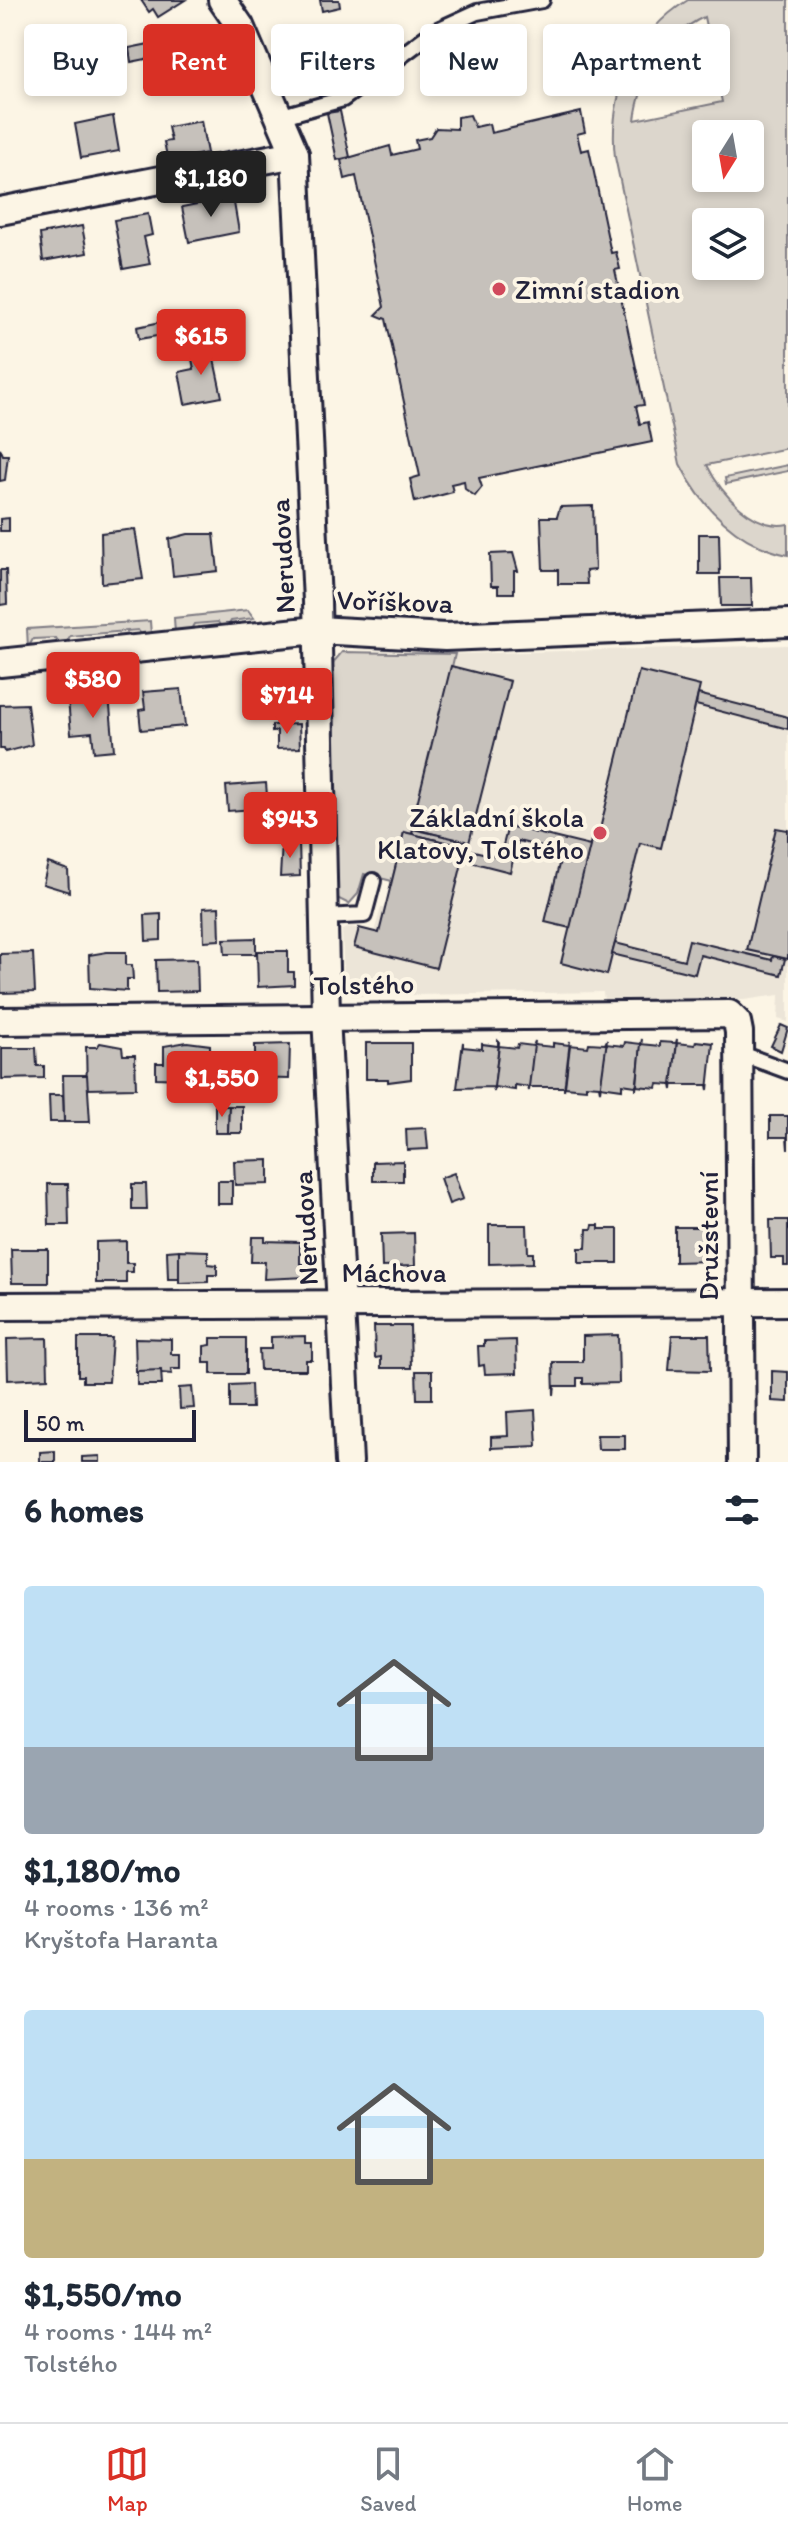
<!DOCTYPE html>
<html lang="en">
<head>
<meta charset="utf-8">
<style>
	:root { --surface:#fff; --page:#f2f2f3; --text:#1f2937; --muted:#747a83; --line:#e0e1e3; --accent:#d93025 }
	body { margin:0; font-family:Itim,sans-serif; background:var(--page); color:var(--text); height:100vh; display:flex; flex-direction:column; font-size:30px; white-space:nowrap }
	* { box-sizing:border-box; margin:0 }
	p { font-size:26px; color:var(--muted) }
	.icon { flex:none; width:44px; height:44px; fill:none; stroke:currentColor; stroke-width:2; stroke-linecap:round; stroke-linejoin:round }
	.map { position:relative; height:1462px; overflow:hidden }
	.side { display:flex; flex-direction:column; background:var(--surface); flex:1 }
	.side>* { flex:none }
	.top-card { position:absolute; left:24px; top:24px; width:740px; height:72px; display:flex; gap:16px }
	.needle { width:52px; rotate:191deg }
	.buttons { position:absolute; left:692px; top:120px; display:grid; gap:16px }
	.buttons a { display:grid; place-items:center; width:72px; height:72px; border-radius:8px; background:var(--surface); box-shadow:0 4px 12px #0003; font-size:40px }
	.scale { position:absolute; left:24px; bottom:20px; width:172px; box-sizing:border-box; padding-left:8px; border:4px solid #22223b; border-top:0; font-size:22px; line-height:28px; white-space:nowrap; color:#22223b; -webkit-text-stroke:6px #fcf5e5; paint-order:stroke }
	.price { position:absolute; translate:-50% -68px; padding:0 18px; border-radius:8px; background:var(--accent); color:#fff; font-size:26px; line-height:52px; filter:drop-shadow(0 2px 4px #0008) }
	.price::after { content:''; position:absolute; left:50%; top:48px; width:24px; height:18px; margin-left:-12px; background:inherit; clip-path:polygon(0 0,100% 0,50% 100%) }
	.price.on { background:#222; color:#fff }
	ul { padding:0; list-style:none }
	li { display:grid; align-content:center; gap:16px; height:424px; padding:0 24px }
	li span { display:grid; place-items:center; height:248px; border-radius:8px; color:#555 }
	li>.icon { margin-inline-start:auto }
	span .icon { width:144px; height:144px; fill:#fffc; stroke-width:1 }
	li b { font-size:34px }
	h2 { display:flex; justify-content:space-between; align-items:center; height:96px; padding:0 24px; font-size:34px }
	.pill { padding:0 28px; border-radius:8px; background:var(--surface); box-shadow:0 4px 12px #0003; font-size:28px; line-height:72px }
	.pill.on { background:var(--accent); color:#fff }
	.tab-bar { display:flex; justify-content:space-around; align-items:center; height:112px; border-top:2px solid var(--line); background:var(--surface); font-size:22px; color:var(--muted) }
	.tab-bar a { display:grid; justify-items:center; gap:4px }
	.tab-bar .on { color:var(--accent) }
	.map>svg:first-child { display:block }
	.built { fill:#ece5d8 }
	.green { fill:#dcd6cc; stroke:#7f7c84; stroke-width:2; fill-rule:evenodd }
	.building { fill:#c6c1bb; stroke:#22223b; stroke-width:2 }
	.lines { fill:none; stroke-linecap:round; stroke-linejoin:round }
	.service-casing { stroke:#22223b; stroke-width:20 }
	.minor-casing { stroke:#22223b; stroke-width:32 }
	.service { stroke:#fcf5e5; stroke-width:14 }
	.minor { stroke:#fcf5e5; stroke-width:26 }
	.poi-dot { fill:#d1495b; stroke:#fcf5e5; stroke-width:3 }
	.labels { text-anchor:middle; stroke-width:8; stroke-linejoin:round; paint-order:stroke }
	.poi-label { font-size:28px; fill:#22223b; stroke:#fcf5e5; text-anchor:start }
	.street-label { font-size:28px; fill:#22223b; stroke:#fcf5e5 }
</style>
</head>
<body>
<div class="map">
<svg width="788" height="1462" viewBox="0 0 788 1462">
	<rect width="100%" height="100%" fill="#fcf5e5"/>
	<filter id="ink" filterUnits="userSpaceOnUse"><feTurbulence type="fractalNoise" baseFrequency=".0125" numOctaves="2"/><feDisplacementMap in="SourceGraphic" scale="16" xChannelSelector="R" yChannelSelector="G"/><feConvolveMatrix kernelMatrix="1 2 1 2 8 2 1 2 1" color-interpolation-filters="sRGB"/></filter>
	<g filter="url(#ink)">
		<polygon class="built" points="788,645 788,1022 778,1019 779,995 744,1000 604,1002 603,992 352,996 344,984 342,930 351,927 374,932 381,908 385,908 404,832 412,834 455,654"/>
		<g class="green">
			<path d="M 688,0 L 788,0 L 788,448 L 707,465 C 721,494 754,531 788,524 L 788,555 C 739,545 702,508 680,464 L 615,157 C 608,94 634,33 688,0 ZM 704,17 L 722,102 L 635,120 C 640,78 665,35 704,17 ZM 706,134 L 750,134 L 750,178 L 706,178 ZM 706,222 L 750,222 L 750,266 L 706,266 Z"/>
			<polygon points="788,465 788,471 726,484 725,478"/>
			<polygon points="248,610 254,618 231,621 227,628 222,628 218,622 194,624 190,631 175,633 174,618"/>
			<polygon points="150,621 151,635 142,636 138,630 70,636 66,644 61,645 56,638 33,639 28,648 27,629"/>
			<polygon points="342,652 455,654 412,834 404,832 392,881 364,874 358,894 349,904 339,899 333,890 331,665"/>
		</g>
		<g class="building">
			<polygon points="141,0 185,0 158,17 153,9 149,12"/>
			<polygon points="320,0 339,0 340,7 322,11"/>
			<polygon points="308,32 325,76 304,84 288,40"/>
			<polygon points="476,36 482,55 504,48 510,71 442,91 430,49"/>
			<polygon points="204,41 207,46 214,42 231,69 203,87 183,55"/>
			<polygon points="149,44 151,58 131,62 129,48"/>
			<polygon points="340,111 350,157 337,160 327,113"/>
			<polygon points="581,112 585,132 577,134 581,151 589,149 611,253 616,252 620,269 615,270 644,405 636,406 640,424 648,422 652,442 479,478 482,487 475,496 465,489 464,481 451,484 453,492 415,502 410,479 420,476 386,319 376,315 384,307 356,176 345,179 341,160 390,146 392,155 417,149 415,140 430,137 436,128 457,129 457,117 470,115 475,127 489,124 491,133"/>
			<polygon points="113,116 119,151 81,158 75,124"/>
			<polygon points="201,121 207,153 168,161 164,142 171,141 168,127"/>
			<polygon points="233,197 239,232 189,242 182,207"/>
			<polygon points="148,214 152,235 144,237 150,264 123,269 114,220"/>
			<polygon points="82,226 87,253 43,261 40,234"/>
			<polygon points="161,322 163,335 139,339 137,327"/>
			<polygon points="211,345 222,397 185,404 179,372 194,369 190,349"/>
			<polygon points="0,448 3,455 8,455 5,480 0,481"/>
			<polygon points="593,506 595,570 586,571 587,584 558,584 558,570 543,570 541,517 557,517 560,507"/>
			<polygon points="9,518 9,531 0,531 0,519"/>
			<polygon points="135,529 143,579 102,583 101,533"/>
			<polygon points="188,534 214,534 218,571 173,576 169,539"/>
			<polygon points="699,534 719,534 720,574 699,574"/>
			<polygon points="513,553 518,571 514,571 514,593 498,593 498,586 491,586 490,554"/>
			<polygon points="0,570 6,570 7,604 0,605"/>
			<polygon points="720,578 751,578 752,606 721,606"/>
			<polygon points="451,666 510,681 469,843 411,828"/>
			<polygon points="639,671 700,686 661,848 640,843 607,975 561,963 593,832 599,833"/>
			<polygon points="278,679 281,713 249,715 246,682"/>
			<polygon points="181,689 185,726 141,730 139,710 145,709 143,692"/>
			<polygon points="698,694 788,717 788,729 696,705"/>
			<polygon points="94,696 109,696 114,750 94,752 92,732 71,734 68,699"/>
			<polygon points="27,704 32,745 5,752 4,749 0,749 0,705"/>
			<polygon points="299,724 300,748 277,749 277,731 272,732 272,725"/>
			<polygon points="266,783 268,808 228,811 226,786"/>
			<polygon points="508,826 590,846 570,928 545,922 562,852 518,841 510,872 463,860 465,849 500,857"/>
			<polygon points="776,828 788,830 788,959 747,950"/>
			<polygon points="413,829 465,841 464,847 412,834"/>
			<polygon points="404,832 466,847 436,968 354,947 359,928 379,933"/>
			<polygon points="282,842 299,842 300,876 280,877"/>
			<polygon points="48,863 68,870 69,892 43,884"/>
			<polygon points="219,907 220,940 204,941 203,908"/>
			<polygon points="161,914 161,940 146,941 145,915"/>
			<polygon points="256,938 256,954 225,954 224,939"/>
			<polygon points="689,940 772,960 773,956 785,959 781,975 700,955 695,974 612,954 615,943 684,960"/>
			<polygon points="257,951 288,951 288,972 294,972 294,985 258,987"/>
			<polygon points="107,952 126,952 126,965 132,965 133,979 127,979 127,991 90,988 89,955"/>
			<polygon points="33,953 35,992 1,993 0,954"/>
			<polygon points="197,959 198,991 157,992 156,960"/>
			<polygon points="781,1025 788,1028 781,1051 771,1046"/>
			<polygon points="642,1039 636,1090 636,1086 622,1084 622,1089 600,1086 606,1044 624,1046 625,1042 641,1044"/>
			<polygon points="677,1039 672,1090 671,1085 658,1084 657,1088 637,1086 641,1044 660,1046 660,1042 676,1043"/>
			<polygon points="607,1040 600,1091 599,1086 586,1085 586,1089 565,1087 570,1045 588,1047 589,1043 605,1044"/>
			<polygon points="498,1041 499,1042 494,1092 493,1087 457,1088 463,1042 463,1047 482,1049 482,1044 498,1046"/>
			<polygon points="535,1041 529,1091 528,1087 515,1085 515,1090 494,1087 499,1046 517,1048 518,1044 533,1046"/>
			<polygon points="570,1041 564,1091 564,1087 529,1087 534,1045 553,1047 553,1043 569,1045"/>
			<polygon points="696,1041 713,1043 708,1090 707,1085 672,1085 677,1043 695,1045"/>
			<polygon points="187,1042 210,1045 210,1080 156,1078 156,1063 164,1063 164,1046"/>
			<polygon points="100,1043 122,1047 123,1055 135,1055 136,1088 87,1089 86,1047 97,1047"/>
			<polygon points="366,1043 411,1043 411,1079 388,1082 388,1079 366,1079"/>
			<polygon points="290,1044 289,1079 246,1078 245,1062 255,1062 255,1045"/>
			<polygon points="2,1048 36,1048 37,1066 44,1066 44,1078 2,1079"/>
			<polygon points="63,1075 87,1075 90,1122 64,1122"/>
			<polygon points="49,1095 63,1095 64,1122 50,1122"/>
			<polygon points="215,1106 229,1106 228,1133 215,1133"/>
			<polygon points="229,1106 242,1106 242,1133 228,1133"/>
			<polygon points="770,1116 788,1116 788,1150 787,1137 770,1137"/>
			<polygon points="426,1128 428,1149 407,1150 406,1129"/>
			<polygon points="269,1160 269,1184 235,1185 234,1161"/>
			<polygon points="403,1161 403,1181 373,1181 373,1162"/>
			<polygon points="454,1173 463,1199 449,1204 440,1178"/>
			<rect x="218" y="1181" width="14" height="23"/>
			<polygon points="48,1184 68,1184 69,1225 49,1225"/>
			<polygon points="132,1184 146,1184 147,1210 132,1210"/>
			<polygon points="770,1220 788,1220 788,1266 784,1266 784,1258 771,1258"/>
			<polygon points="489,1225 527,1225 528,1253 533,1253 533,1263 489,1264"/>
			<polygon points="593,1225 599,1225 599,1229 618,1229 618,1263 579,1263 579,1248 586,1248 587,1229 592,1229"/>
			<polygon points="675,1227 710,1227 710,1243 715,1243 715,1255 710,1255 710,1261 675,1262"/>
			<polygon points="414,1233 415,1266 382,1267 381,1234"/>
			<polygon points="252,1237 265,1237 265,1241 300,1242 300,1264 307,1264 307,1277 264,1279 265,1262 251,1262"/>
			<polygon points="126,1241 126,1263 133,1263 133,1272 126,1272 126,1283 96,1283 96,1242"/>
			<polygon points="11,1249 48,1249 48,1283 12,1283"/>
			<polygon points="179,1250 208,1251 208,1264 217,1265 217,1275 208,1275 208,1282 179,1283"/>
			<polygon points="179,1250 179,1279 168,1279 167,1251"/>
			<polygon points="374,1326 410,1326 411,1368 381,1368 381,1357 375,1358"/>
			<polygon points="618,1335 619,1383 583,1384 583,1378 577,1378 577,1386 555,1386 554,1395 553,1362 583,1362 583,1336"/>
			<polygon points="672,1335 709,1335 710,1371 669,1370"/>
			<polygon points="305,1336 305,1343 312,1343 312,1360 306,1360 306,1370 260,1370 259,1349 271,1349 271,1337"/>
			<polygon points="47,1338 48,1378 8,1380 7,1339"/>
			<polygon points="78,1338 112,1338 109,1382 83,1382 83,1376 78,1376"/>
			<polygon points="135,1338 171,1339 171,1354 180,1354 180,1369 171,1369 172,1374 136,1371"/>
			<polygon points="211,1338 246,1338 246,1374 211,1374 211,1363 204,1363 204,1346 211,1345"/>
			<polygon points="516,1340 517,1373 485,1374 484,1365 479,1366 478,1346 484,1346 484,1341"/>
			<polygon points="161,1370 162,1385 137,1385 137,1371"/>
			<polygon points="416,1371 432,1371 432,1399 417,1399"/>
			<polygon points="772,1371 788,1372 788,1402 772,1401"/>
			<polygon points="251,1384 252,1408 230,1408 230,1385"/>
			<polygon points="192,1387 194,1408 180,1409 179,1388"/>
			<polygon points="535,1410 537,1446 491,1448 491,1437 508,1436 507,1412"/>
			<polygon points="597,1435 625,1435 625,1449 598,1449"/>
			<polygon points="55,1451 55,1462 40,1462 40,1452"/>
			<polygon points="100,1456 100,1462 82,1462 82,1457"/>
		</g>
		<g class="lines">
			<defs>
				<g id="service">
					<polyline points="279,117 343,99 433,32 477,12 542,0"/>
					<polyline points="324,917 364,915 373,881"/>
					<polyline points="739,1053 788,1071"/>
				</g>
				<g id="minor">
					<polyline points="222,0 240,26 295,154 317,601 326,1016 349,1462"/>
					<polyline points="0,211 295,154"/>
					<polyline points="0,663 317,630 445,637 788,623"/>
					<polyline points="0,1021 729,1014 737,1022 739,1032 742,1462"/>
					<polyline points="0,1306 788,1302"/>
				</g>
			</defs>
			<use href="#service" class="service-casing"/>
			<use href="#minor" class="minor-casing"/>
			<use href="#service" class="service"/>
			<use href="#minor" class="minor"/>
		</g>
	</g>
	<g class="poi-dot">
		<circle cx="499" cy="289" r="8"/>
		<circle cx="600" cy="833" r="8"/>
	</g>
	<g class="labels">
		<g class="poi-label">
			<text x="515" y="299">Zimní stadion</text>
			<text x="584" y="827" text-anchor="end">Základní škola<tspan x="584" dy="32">Klatovy, Tolstého</tspan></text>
		</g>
		<g class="street-label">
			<text transform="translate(282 556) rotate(-93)" y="10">Nerudova</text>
			<text transform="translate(395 601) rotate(2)" y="10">Voříškova</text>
			<text transform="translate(364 984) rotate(-1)" y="10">Tolstého</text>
			<text transform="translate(305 1228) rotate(-93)" y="10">Nerudova</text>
			<text transform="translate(708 1236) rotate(-90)" y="10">Družstevní</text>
			<text x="394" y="1282">Máchova</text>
		</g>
	</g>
</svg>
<div class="buttons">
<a><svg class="needle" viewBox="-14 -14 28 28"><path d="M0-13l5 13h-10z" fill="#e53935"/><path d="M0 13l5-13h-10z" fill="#747a83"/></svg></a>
<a><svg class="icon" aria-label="layers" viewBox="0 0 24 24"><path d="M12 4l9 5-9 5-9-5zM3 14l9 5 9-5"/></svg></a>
</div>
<div class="scale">50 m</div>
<b class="price on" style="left:211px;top:219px">$1,180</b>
<b class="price" style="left:201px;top:377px">$615</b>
<b class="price" style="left:93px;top:720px">$580</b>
<b class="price" style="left:287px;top:736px">$714</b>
<b class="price" style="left:290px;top:860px">$943</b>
<b class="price" style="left:222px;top:1119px">$1,550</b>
<div class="top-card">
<a class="pill">Buy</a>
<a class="pill on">Rent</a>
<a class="pill">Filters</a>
<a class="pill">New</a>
<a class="pill">Apartment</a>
</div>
</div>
<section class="side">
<h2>6 homes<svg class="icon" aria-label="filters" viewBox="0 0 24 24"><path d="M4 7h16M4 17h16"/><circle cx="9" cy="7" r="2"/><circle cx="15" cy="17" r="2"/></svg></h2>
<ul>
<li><span style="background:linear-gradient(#bfe0f5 65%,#9aa5b1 0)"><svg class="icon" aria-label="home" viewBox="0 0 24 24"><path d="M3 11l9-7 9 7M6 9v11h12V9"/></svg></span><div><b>$1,180/mo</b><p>4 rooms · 136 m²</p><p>Kryštofa Haranta</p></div></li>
<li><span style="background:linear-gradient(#bfe0f5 60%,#c2b280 0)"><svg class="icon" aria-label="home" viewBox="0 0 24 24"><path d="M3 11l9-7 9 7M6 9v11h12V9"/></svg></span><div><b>$1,550/mo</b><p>4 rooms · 144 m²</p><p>Tolstého</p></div></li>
</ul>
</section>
<nav class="tab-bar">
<a class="on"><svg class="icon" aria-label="map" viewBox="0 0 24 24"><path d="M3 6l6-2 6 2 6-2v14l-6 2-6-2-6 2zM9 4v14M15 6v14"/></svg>Map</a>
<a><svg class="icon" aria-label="saved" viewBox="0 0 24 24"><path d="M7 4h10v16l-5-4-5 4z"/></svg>Saved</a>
<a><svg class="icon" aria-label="home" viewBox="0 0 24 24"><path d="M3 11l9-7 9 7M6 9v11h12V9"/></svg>Home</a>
</nav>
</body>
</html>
